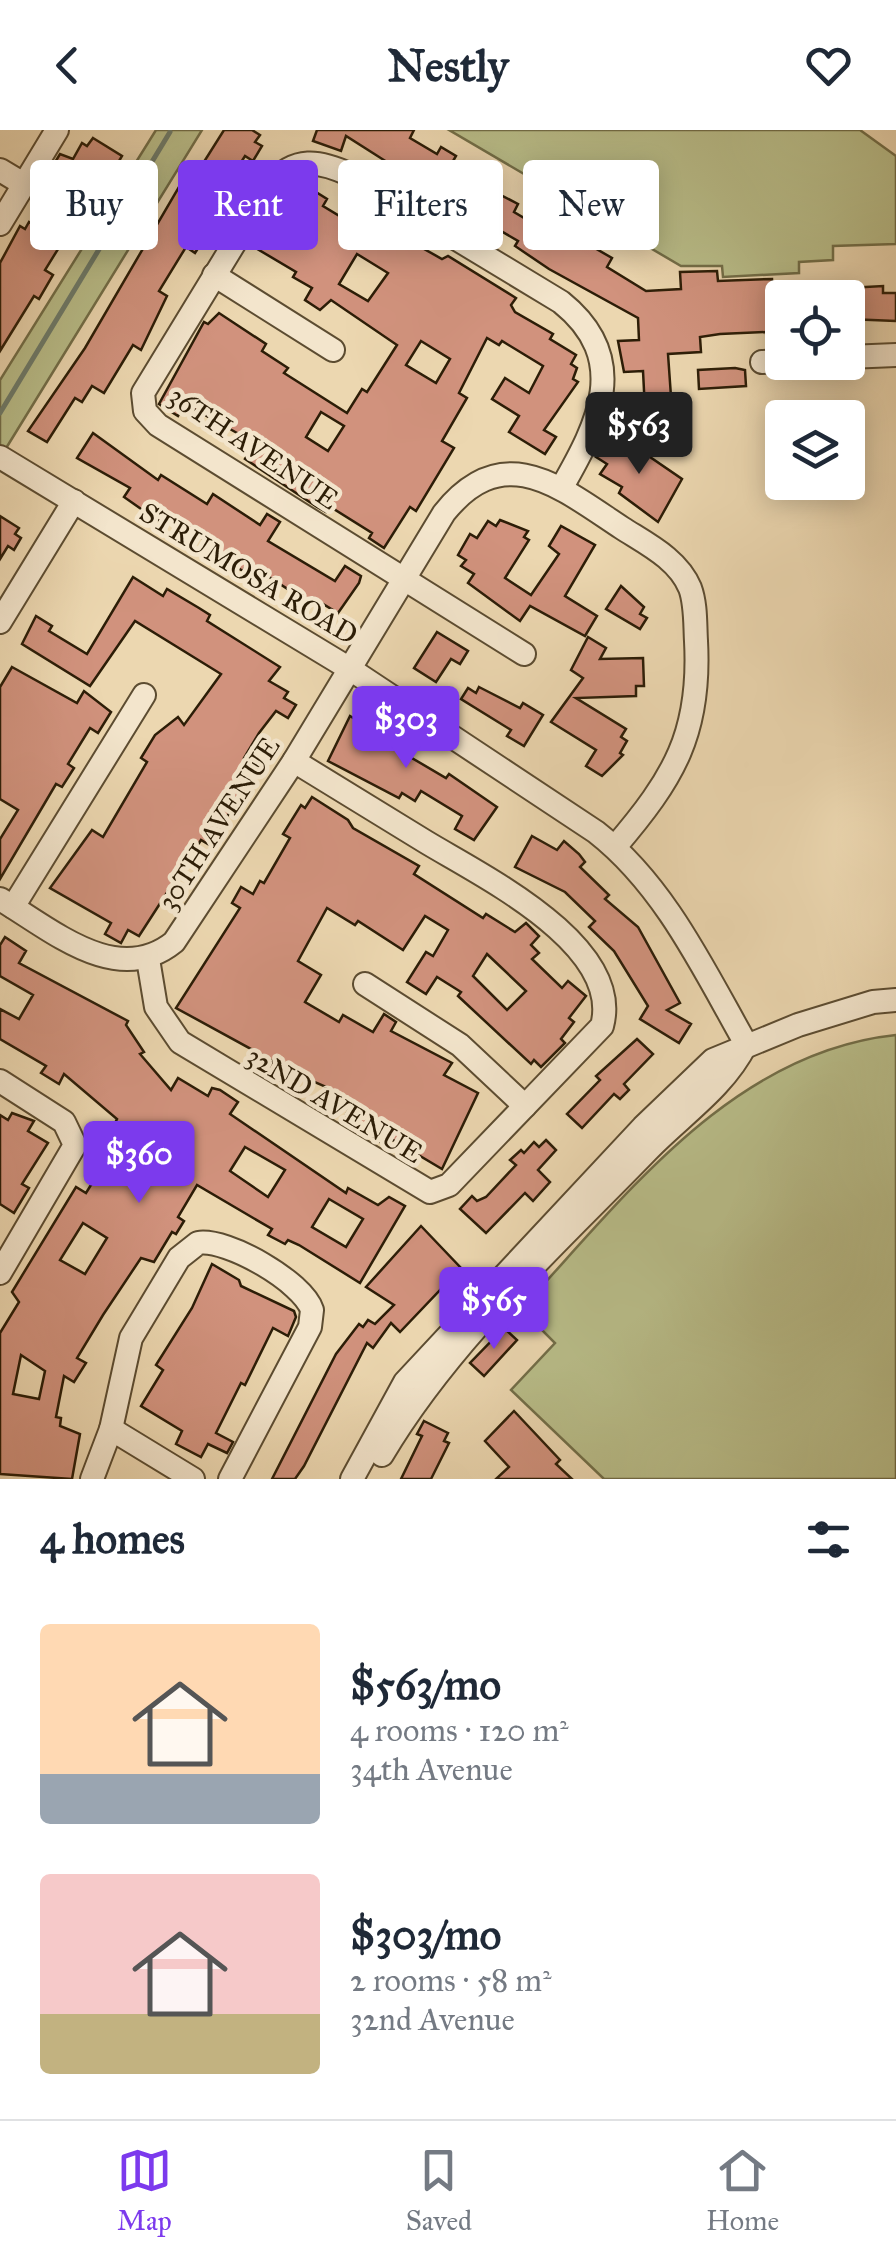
<!DOCTYPE html>
<html lang="en">
<head>
<meta charset="utf-8">
<style>
	:root { --surface:#fff; --page:#f6f6f7; --text:#1f2937; --muted:#747a83; --line:#e0e1e3; --accent:#7c3aed }
	body { margin:0; font-family:"IM FELL Great Primer",serif; background:var(--page); color:var(--text); height:100vh; display:flex; flex-direction:column; font-size:38px; white-space:nowrap }
	* { box-sizing:border-box; margin:0 }
	p { font-size:32px; color:var(--muted) }
	.icon { flex:none; width:55px; height:55px; fill:none; stroke:currentColor; stroke-width:2; stroke-linecap:round; stroke-linejoin:round }
	.map { position:relative; height:1349px; overflow:hidden }
	.drawer { display:flex; flex-direction:column; background:var(--surface); flex:1 }
	.drawer>* { flex:none }
	.guide { position:absolute; left:30px; top:30px; width:838px; height:90px; display:flex; gap:20px }
	.controls { position:absolute; left:765px; top:150px; display:grid; gap:20px }
	.controls a { display:grid; place-items:center; width:100px; height:100px; border-radius:10px; background:var(--surface); box-shadow:0 5px 25px #0003; font-size:50px }
	.price { position:absolute; translate:-50% -85px; padding:0 22px; border-radius:10px; background:var(--accent); color:#fff; font-size:32px; line-height:65px; filter:drop-shadow(0 2px 5px #0008) }
	.price::after { content:''; position:absolute; left:50%; top:60px; width:30px; height:22px; margin-left:-15px; background:inherit; clip-path:polygon(0 0,100% 0,50% 100%) }
	.price.selected { background:#222; color:#fff }
	ul { padding:0; list-style:none }
	li { display:flex; align-items:center; gap:30px; height:250px; padding:0 40px }
	li span { display:grid; place-items:center; flex:none; width:280px; height:200px; border-radius:10px; color:#555 }
	li>.icon { margin-inline-start:auto }
	span .icon { width:120px; height:120px; fill:#fffc; stroke-width:1 }
	li b { font-size:42px }
	h2 { display:flex; justify-content:space-between; align-items:center; height:120px; padding:0 40px; font-size:42px }
	.tag { padding:0 35px; border-radius:10px; background:var(--surface); box-shadow:0 5px 25px #0003; font-size:35px; line-height:90px }
	.tag.selected { background:var(--accent); color:#fff }
	header { display:flex; justify-content:space-between; align-items:center; height:130px; padding:0 40px; background:var(--surface); font-size:45px; font-weight:700 }
	.menu { display:flex; justify-content:space-around; align-items:center; height:140px; border-top:2px solid var(--line); background:var(--surface); font-size:28px; color:var(--muted) }
	.menu a { display:grid; justify-items:center; gap:5px }
	.menu .selected { color:var(--accent) }
	.map>svg:first-child { display:block }
	.green { fill:#b9be8a; stroke:#726e48; stroke-width:2.5 }
	.lines { fill:none; stroke-linecap:round; stroke-linejoin:round }
	.stream { stroke:#6d7b6b; stroke-width:5 }
	.building { fill:#d1927d; stroke:#2c1d07; stroke-width:2.5; fill-rule:evenodd }
	.minor-casing { stroke:#5c4c31; stroke-width:26 }
	.minor { stroke:#f3e5cc; stroke-width:22 }
	.labels { text-anchor:middle; stroke-width:9; stroke-linejoin:round; paint-order:stroke }
	.street-label { font-size:28px; fill:#2c1d07; stroke:#f3e5cc }
</style>
</head>
<body>
<header><svg class="icon" aria-label="back" viewBox="0 0 24 24"><path d="M15 5l-7 7 7 7"/></svg>Nestly<svg class="icon" aria-label="heart" viewBox="0 0 24 24"><path d="M12 20l-8-8c-3-5 5-10 8-4 3-6 11-1 8 4z"/></svg></header>
<div class="map">
<svg width="896" height="1349" viewBox="0 0 896 1349">
	<rect width="100%" height="100%" fill="#ecd7b0"/>
	<filter id="stains"><feTurbulence type="fractalNoise" baseFrequency=".002" numOctaves="4"/><feColorMatrix values="0 0 0 0 .2 0 0 0 0 .09 0 0 0 0 .02 0 0 0 .5 -.17"/></filter>
	<radialGradient id="worn" r=".72"><stop offset=".6" stop-color="#630" stop-opacity="0"/><stop offset="1" stop-color="#630" stop-opacity=".3"/></radialGradient>
	<g class="green">
		<polygon points="156,0 202,0 0,328 0,250"/>
		<polygon points="449,0 860,0 896,26 896,114 833,116 833,130 799,132 799,143 723,147 722,136 681,136"/>
		<path d="M 896,905 L 896,1349 L 604,1349 L 511,1260 L 555,1213 L 521,1179 C 625,1067 732,922 896,905 Z"/>
	</g>
	<g class="lines">
		<polyline class="stream" points="0,283 170,2"/>
	</g>
	<g class="building">
		<polygon points="224,0 252,0 260,5 255,12 262,16 253,31 245,26 219,67 225,71 211,98 195,123 186,117 159,161 167,166 141,220 133,215 104,263 92,256 82,272 75,268 47,312 28,301 85,218 190,38 197,43"/>
		<polygon points="317,0 414,0 410,8 437,24 441,17 456,26 449,38 518,74 514,82 553,105 558,107 562,99 612,128 607,137 646,161 681,159 680,142 717,141 718,151 772,149 773,179 782,179 781,216 767,217 766,202 720,204 700,207 701,222 668,224 674,309 639,311 637,280 645,280 643,241 624,242 618,211 639,210 638,188 549,139 515,116 518,111 489,94 485,89 488,84 461,68 459,72 436,58 430,69 382,39 387,32 346,6 341,21 313,11"/>
		<polygon points="93,8 122,26 97,69 88,74 68,103 45,140 53,145 39,169 34,166 0,221 0,133 20,96 25,99 29,92 34,95 63,48 51,39 60,24 73,29 82,13 87,16"/>
		<path d="M 308,57 L 327,69 L 323,76 L 371,105 L 374,101 L 395,113 L 399,105 L 442,129 L 448,126 L 516,168 L 511,175 L 515,182 L 553,204 L 550,209 L 576,225 L 571,234 L 577,238 L 573,249 L 578,252 L 544,300 L 556,307 L 545,324 L 509,302 L 519,286 L 492,269 L 505,248 L 529,263 L 543,236 L 502,211 L 499,215 L 487,208 L 459,263 L 467,268 L 442,311 L 454,318 L 416,381 L 410,377 L 384,418 L 369,408 L 372,403 L 329,376 L 326,382 L 317,377 L 245,329 L 255,313 L 185,274 L 178,286 L 159,274 L 204,192 L 208,194 L 219,183 L 266,214 L 262,221 L 288,238 L 284,243 L 347,283 L 362,259 L 367,262 L 397,215 L 331,170 L 320,180 L 305,170 L 312,158 L 293,147 L 296,142 L 254,117 L 267,95 L 276,98 L 286,79 L 292,83 ZM 357,124 L 388,143 L 368,171 L 339,154 ZM 421,211 L 450,229 L 436,253 L 406,235 ZM 321,282 L 344,296 L 328,321 L 306,307 Z"/>
		<polygon points="883,156 883,163 896,163 896,191 848,189 848,158"/>
		<polygon points="735,238 745,240 746,256 699,259 698,240"/>
		<polygon points="93,303 158,350 161,345 207,374 213,364 260,395 267,384 280,392 268,411 335,451 345,436 361,446 359,453 338,483 313,468 309,473 248,433 243,441 218,426 221,420 169,388 166,394 154,388 124,367 130,358 77,328"/>
		<polygon points="615,303 682,349 658,392 619,363 622,357 600,344 607,334 596,327"/>
		<polygon points="0,386 19,398 15,404 21,408 14,420 8,416 0,429"/>
		<polygon points="500,390 528,401 524,407 529,410 505,448 531,465 559,424 549,416 561,396 595,415 565,466 597,486 585,506 530,476 520,491 468,453 474,444 461,436 466,430 458,425 470,404 477,408 488,391 496,396"/>
		<polygon points="133,447 163,466 167,459 199,478 210,485 207,491 280,537 269,551 288,562 284,568 296,575 288,588 276,581 259,603 244,628 259,637 235,675 208,714 201,710 139,806 128,800 121,813 105,804 111,793 50,758 92,700 103,707 147,632 141,628 155,605 178,587 184,595 221,544 135,491 90,556 22,514 36,486 52,496 49,501 87,524"/>
		<polygon points="621,456 644,477 640,484 647,488 640,499 606,479"/>
		<polygon points="437,502 468,521 460,534 451,529 436,552 414,538"/>
		<polygon points="588,507 606,518 600,529 643,528 644,556 636,556 636,566 576,568 626,599 621,607 627,611 620,623 623,625 602,646 586,636 596,620 551,592 583,548 571,540"/>
		<polygon points="12,537 77,573 84,561 111,582 98,603 90,598 68,634 74,638 62,657 56,654 0,749 0,709 18,680 0,669 0,557"/>
		<polygon points="479,557 520,578 523,573 543,585 524,616 507,606 511,600 461,569 468,558 476,563"/>
		<polygon points="391,584 418,602 405,624 446,648 449,644 497,677 474,710 455,699 462,686 421,661 415,671 402,663 399,668 328,631 350,586 379,604"/>
		<path d="M 312,667 L 348,690 L 353,698 L 419,736 L 414,744 L 483,788 L 486,784 L 515,802 L 526,793 L 539,806 L 531,815 L 539,823 L 532,829 L 562,858 L 568,851 L 586,866 L 569,888 L 574,892 L 561,909 L 565,913 L 541,937 L 534,930 L 531,934 L 458,866 L 461,862 L 437,847 L 426,864 L 407,852 L 426,822 L 433,826 L 448,800 L 425,786 L 403,820 L 358,791 L 355,795 L 327,778 L 298,831 L 321,845 L 305,872 L 339,892 L 343,885 L 373,902 L 384,884 L 396,892 L 391,901 L 452,933 L 444,945 L 478,963 L 442,1039 L 393,1010 L 384,1014 L 373,1008 L 375,1004 L 345,986 L 351,976 L 329,963 L 331,959 L 285,939 L 279,950 L 266,942 L 273,931 L 176,878 L 240,778 L 232,773 L 241,757 L 253,764 L 260,751 L 264,753 L 290,708 L 283,704 L 301,675 L 305,678 ZM 487,824 L 526,861 L 507,880 L 473,846 Z"/>
		<polygon points="532,706 557,720 564,711 579,724 585,732 580,737 609,765 605,769 638,797 680,873 667,880 691,894 679,913 640,889 648,876 614,821 589,797 595,791 565,762 515,737"/>
		<path d="M 5,807 L 26,821 L 19,833 L 128,891 L 126,895 L 144,922 L 140,924 L 171,960 L 178,948 L 208,966 L 212,958 L 220,960 L 238,972 L 230,984 L 346,1063 L 348,1058 L 378,1075 L 389,1067 L 405,1076 L 360,1153 L 299,1115 L 288,1110 L 285,1114 L 268,1105 L 272,1099 L 197,1055 L 178,1087 L 184,1091 L 176,1104 L 172,1102 L 154,1132 L 141,1128 L 103,1185 L 77,1228 L 86,1233 L 74,1252 L 64,1246 L 56,1287 L 61,1288 L 60,1296 L 80,1304 L 72,1349 L 0,1344 L 0,1203 L 19,1172 L 12,1162 L 76,1057 L 86,1063 L 99,1042 L 103,1044 L 110,1038 L 127,998 L 115,993 L 117,989 L 64,944 L 59,954 L 41,943 L 46,936 L 0,909 L 0,879 L 19,889 L 33,865 L 0,846 L 0,815 ZM 245,1017 L 285,1040 L 268,1067 L 230,1041 ZM 329,1069 L 363,1089 L 346,1117 L 312,1097 ZM 83,1093 L 107,1108 L 85,1144 L 60,1130 ZM 21,1225 L 45,1241 L 39,1269 L 13,1264 Z"/>
		<polygon points="637,909 653,924 624,954 629,960 620,969 614,964 582,998 567,984 600,950 596,946"/>
		<polygon points="12,983 34,991 28,1001 48,1013 22,1054 29,1058 14,1083 0,1074 0,985 8,990"/>
		<polygon points="546,1010 556,1020 538,1040 550,1052 533,1071 525,1063 486,1103 460,1079 472,1066 477,1071 486,1067 516,1035 510,1030 521,1020 524,1023 534,1012 539,1017"/>
		<polygon points="421,1096 461,1138 400,1202 391,1193 373,1218 367,1213 304,1336 295,1349 272,1349 336,1224 359,1194 363,1197 368,1190 375,1194 394,1175 366,1157"/>
		<polygon points="212,1134 239,1150 241,1156 294,1181 296,1187 288,1206 273,1198 245,1255 241,1253 216,1303 233,1312 227,1323 208,1314 201,1327 176,1314 182,1301 141,1276 163,1240 156,1235 192,1178"/>
		<polygon points="504,1198 517,1210 484,1246 470,1233"/>
		<polygon points="514,1281 560,1330 556,1334 572,1349 496,1349 509,1337 485,1311"/>
		<polygon points="424,1291 448,1303 444,1311 449,1313 431,1349 401,1349 422,1306 417,1304"/>
	</g>
	<g class="lines">
		<defs>
			<g id="minor">
				<polyline points="0,40 25,55"/>
				<polyline points="0,94 57,0"/>
				<polyline points="214,145 333,220"/>
				<polyline points="848,227 896,225"/>
				<polyline points="762,232 782,231"/>
				<path d="M 0,327 L 350,539 L 596,702 C 665,756 704,840 746,914"/>
				<polyline points="0,492 74,371"/>
				<path d="M 524,524 L 158,295 L 145,281 L 143,263 L 270,55 C 295,26 319,30 351,45 L 561,172 C 632,229 598,294 562,357"/>
				<path d="M 0,769 C 52,800 117,858 174,812 L 294,631 L 444,383 C 504,308 561,358 622,398 C 647,414 678,429 690,458 C 696,474 695,494 696,511 C 701,603 674,648 615,717"/>
				<polyline points="13,777 144,565"/>
				<path d="M 148,829 L 156,877 L 180,912 L 430,1062 L 449,1055 L 602,896 C 624,815 482,746 426,712 C 382,685 338,658 294,631"/>
				<polyline points="365,854 460,915 525,976"/>
				<polyline points="0,951 64,992 75,1015 0,1143"/>
				<path d="M 111,1299 L 131,1208 L 179,1128 L 198,1113 C 227,1108 303,1152 312,1180 L 310,1197 L 230,1349"/>
				<path d="M 382,1325 C 450,1210 556,1115 648,1020 C 682,985 724,958 746,914"/>
				<polyline points="92,1349 111,1299 193,1349"/>
				<polyline points="352,1349 405,1252 643,997 713,930 798,895 873,872 896,870"/>
			</g>
		</defs>
		<use href="#minor" class="minor-casing"/>
		<use href="#minor" class="minor"/>
	</g>
	<g class="labels">
		<g class="street-label">
			<text transform="translate(254 317) rotate(34)" y="10">36TH AVENUE</text>
			<text transform="translate(249 443) rotate(31)" y="10">STRUMOSA ROAD</text>
			<text transform="translate(218 693) rotate(-57)" y="10">30TH AVENUE</text>
			<text transform="translate(335 974) rotate(31)" y="10">32ND AVENUE</text>
		</g>
	</g>
	<rect width="100%" height="100%" filter="url(#stains)"/>
	<rect width="100%" height="100%" fill="url(#worn)"/>
</svg>
<div class="controls">
<a><svg class="icon" aria-label="locate" viewBox="0 0 24 24"><circle cx="12" cy="12" r="6"/><path d="M12 2v4M12 18v4M2 12h4M18 12h4"/></svg></a>
<a><svg class="icon" aria-label="layers" viewBox="0 0 24 24"><path d="M12 4l9 5-9 5-9-5zM3 14l9 5 9-5"/></svg></a>
</div>
<b class="price selected" style="left:639px;top:347px">$563</b>
<b class="price" style="left:406px;top:641px">$303</b>
<b class="price" style="left:139px;top:1076px">$360</b>
<b class="price" style="left:494px;top:1222px">$565</b>
<div class="guide">
<a class="tag">Buy</a>
<a class="tag selected">Rent</a>
<a class="tag">Filters</a>
<a class="tag">New</a>
</div>
</div>
<section class="drawer">
<h2>4 homes<svg class="icon" aria-label="filters" viewBox="0 0 24 24"><path d="M4 7h16M4 17h16"/><circle cx="9" cy="7" r="2"/><circle cx="15" cy="17" r="2"/></svg></h2>
<ul>
<li><span style="background:linear-gradient(#ffd9b3 75%,#9aa5b1 0)"><svg class="icon" aria-label="home" viewBox="0 0 24 24"><path d="M3 11l9-7 9 7M6 9v11h12V9"/></svg></span><div><b>$563/mo</b><p>4 rooms · 120 m²</p><p>34th Avenue</p></div></li>
<li><span style="background:linear-gradient(#f6c9c9 70%,#c2b280 0)"><svg class="icon" aria-label="home" viewBox="0 0 24 24"><path d="M3 11l9-7 9 7M6 9v11h12V9"/></svg></span><div><b>$303/mo</b><p>2 rooms · 58 m²</p><p>32nd Avenue</p></div></li>
</ul>
</section>
<nav class="menu">
<a class="selected"><svg class="icon" aria-label="map" viewBox="0 0 24 24"><path d="M3 6l6-2 6 2 6-2v14l-6 2-6-2-6 2zM9 4v14M15 6v14"/></svg>Map</a>
<a><svg class="icon" aria-label="saved" viewBox="0 0 24 24"><path d="M7 4h10v16l-5-4-5 4z"/></svg>Saved</a>
<a><svg class="icon" aria-label="home" viewBox="0 0 24 24"><path d="M3 11l9-7 9 7M6 9v11h12V9"/></svg>Home</a>
</nav>
</body>
</html>
